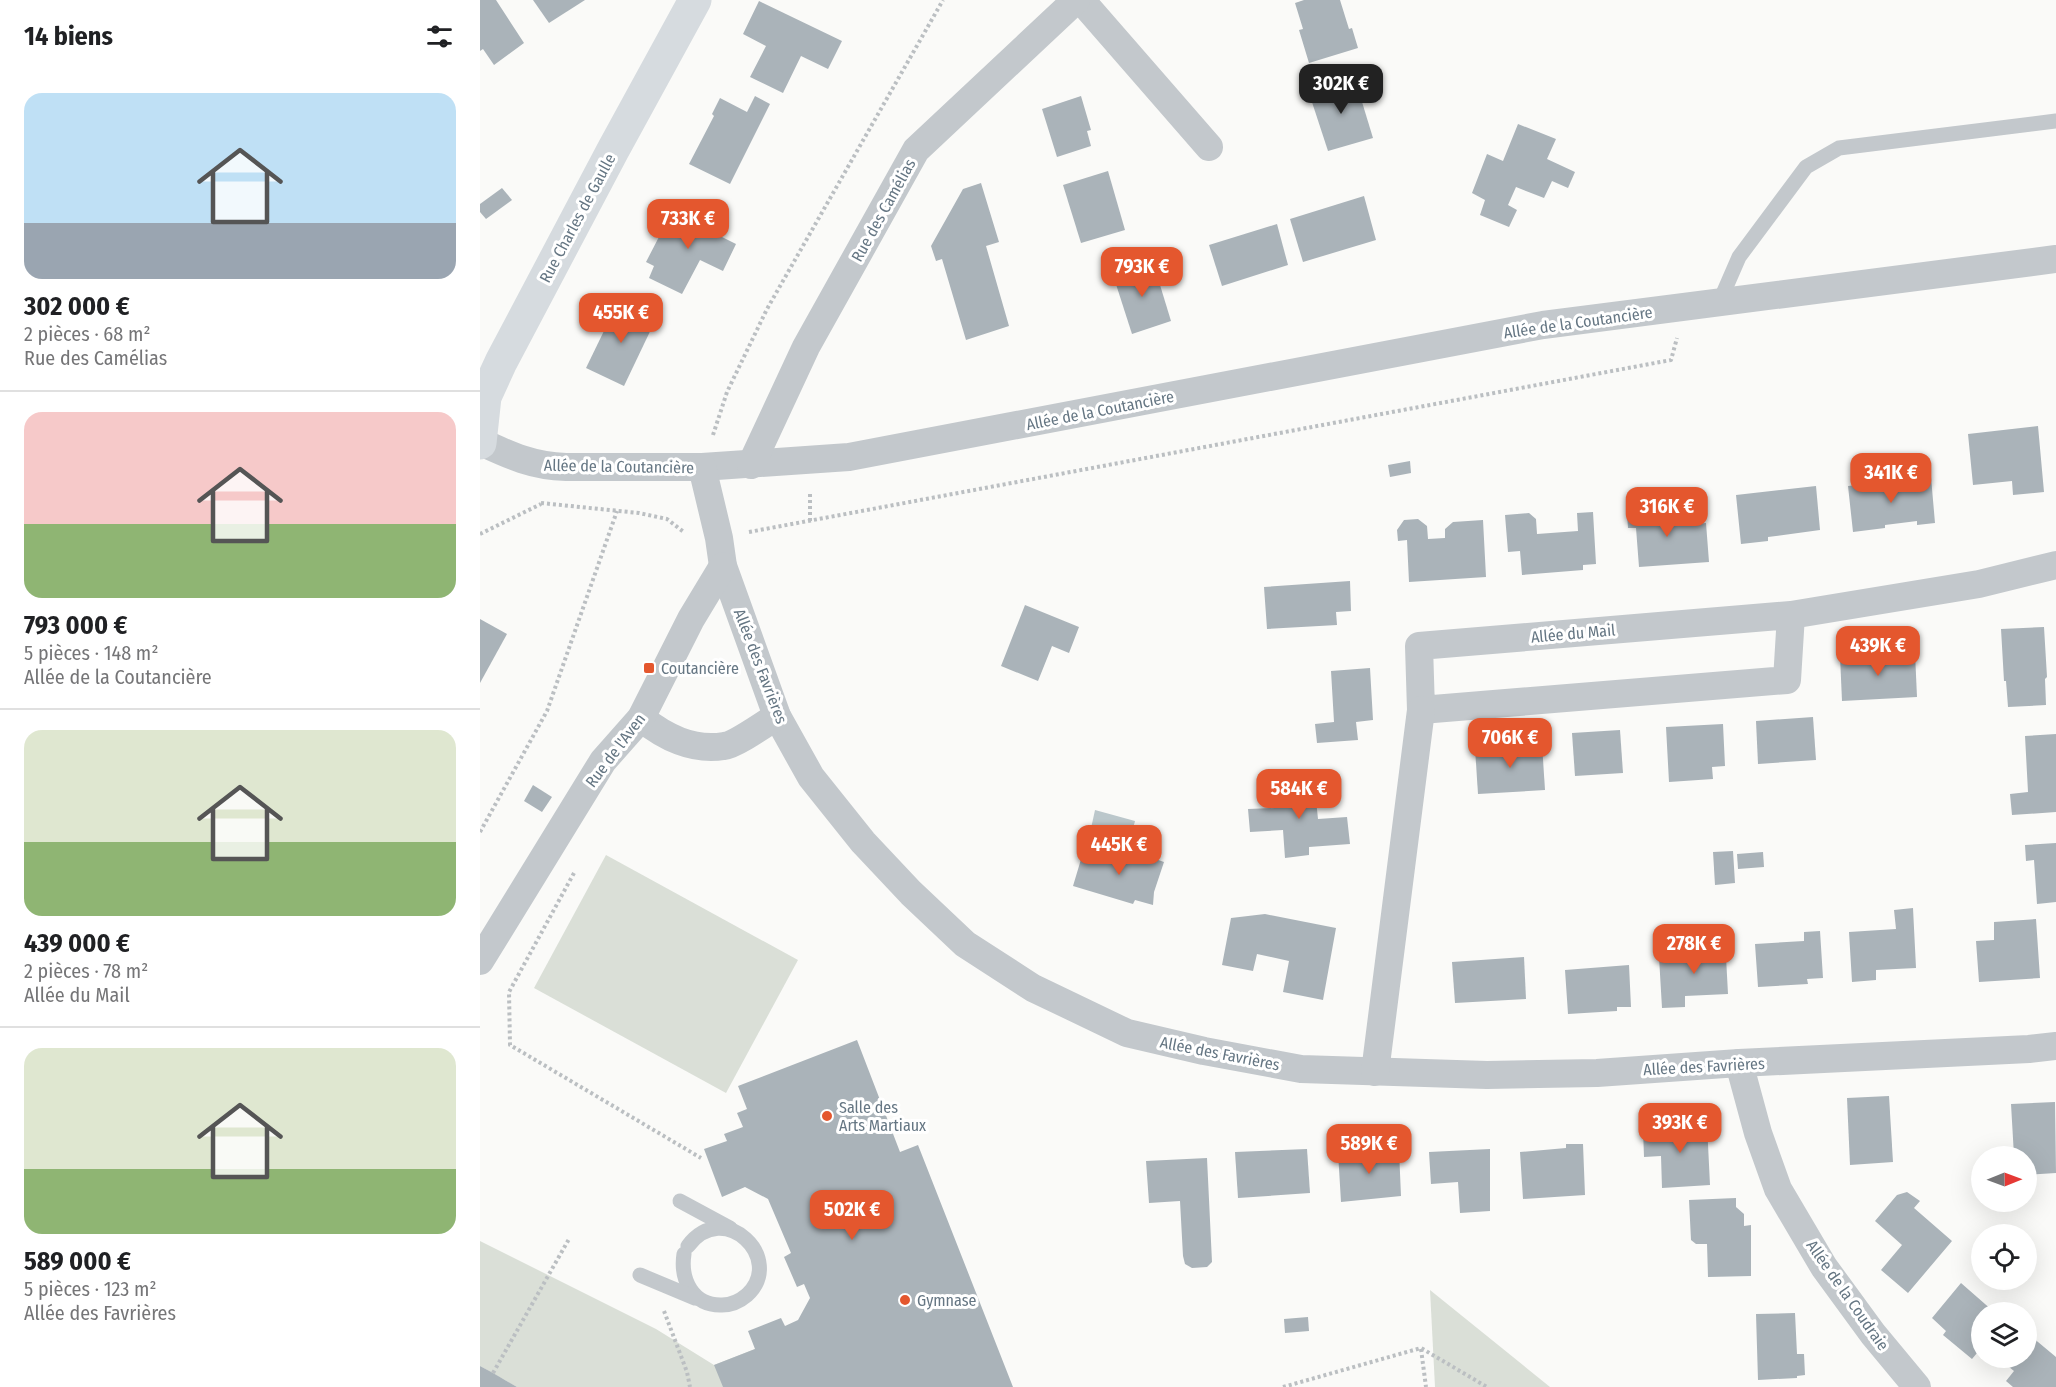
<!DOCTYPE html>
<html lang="fr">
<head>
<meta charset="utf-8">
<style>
	:root { --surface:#fff; --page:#f2f2f2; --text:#202124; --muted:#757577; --line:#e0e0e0; --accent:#e4572e }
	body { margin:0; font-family:"Fira Sans Condensed",sans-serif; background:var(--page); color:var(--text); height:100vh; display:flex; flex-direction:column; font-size:22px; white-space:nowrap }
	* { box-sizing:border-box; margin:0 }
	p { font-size:20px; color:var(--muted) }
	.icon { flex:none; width:33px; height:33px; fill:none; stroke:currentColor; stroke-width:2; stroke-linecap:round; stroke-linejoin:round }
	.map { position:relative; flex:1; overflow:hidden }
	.details { display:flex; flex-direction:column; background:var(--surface); width:480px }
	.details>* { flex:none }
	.needle { width:39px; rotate:89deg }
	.tools { position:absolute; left:1491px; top:1146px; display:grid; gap:12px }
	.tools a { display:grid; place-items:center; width:66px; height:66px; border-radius:50%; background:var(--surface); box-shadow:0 6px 24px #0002; font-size:30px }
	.price { position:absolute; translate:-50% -51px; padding:0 14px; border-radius:12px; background:var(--accent); color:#fff; font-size:20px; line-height:39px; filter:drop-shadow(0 2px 3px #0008) }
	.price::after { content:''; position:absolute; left:50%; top:36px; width:18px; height:14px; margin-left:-9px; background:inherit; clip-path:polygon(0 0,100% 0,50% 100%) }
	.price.on { background:#222; color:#fff }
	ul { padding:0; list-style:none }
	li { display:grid; align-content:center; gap:12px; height:318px; padding:0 24px }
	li+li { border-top:2px solid var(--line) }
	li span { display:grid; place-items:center; height:186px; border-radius:18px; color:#555 }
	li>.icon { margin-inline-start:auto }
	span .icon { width:108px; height:108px; fill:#fffc; stroke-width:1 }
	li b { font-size:26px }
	h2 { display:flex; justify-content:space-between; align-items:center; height:72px; padding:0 24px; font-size:26px }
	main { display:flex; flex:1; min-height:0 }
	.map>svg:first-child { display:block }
	.green { fill:#dadfd7 }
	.water { fill:#bbc7cb }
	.building { fill:#aab3b9 }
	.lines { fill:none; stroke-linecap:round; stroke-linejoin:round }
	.path { stroke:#bbbfc2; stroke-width:4; stroke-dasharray:3 3; stroke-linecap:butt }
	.lane { stroke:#c3c8cc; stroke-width:15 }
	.street { stroke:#c3c8cc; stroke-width:28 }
	.secondary { stroke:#d6dbdf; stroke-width:33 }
	.poi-dot { fill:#e4572e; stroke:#fff; stroke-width:2 }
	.labels { text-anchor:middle; stroke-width:6; stroke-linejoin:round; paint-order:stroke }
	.street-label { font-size:16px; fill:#657683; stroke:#fff }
	.poi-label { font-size:16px; fill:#657683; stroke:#fff; text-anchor:start }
</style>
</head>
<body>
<main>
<section class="details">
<h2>14 biens<svg class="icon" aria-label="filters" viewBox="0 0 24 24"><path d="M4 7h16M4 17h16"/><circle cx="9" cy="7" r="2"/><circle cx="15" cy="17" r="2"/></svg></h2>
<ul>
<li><span style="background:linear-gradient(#bfe0f5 70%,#9aa5b1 0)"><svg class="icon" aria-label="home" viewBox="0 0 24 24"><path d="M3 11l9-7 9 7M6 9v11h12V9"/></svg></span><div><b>302 000 €</b><p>2 pièces · 68 m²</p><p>Rue des Camélias</p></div></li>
<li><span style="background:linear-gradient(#f6c9c9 60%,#8fb573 0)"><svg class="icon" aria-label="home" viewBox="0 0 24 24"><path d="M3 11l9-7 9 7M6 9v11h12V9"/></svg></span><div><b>793 000 €</b><p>5 pièces · 148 m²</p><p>Allée de la Coutancière</p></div></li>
<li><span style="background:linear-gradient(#dfe7d0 60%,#8fb573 0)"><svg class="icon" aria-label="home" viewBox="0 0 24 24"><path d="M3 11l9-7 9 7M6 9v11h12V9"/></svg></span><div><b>439 000 €</b><p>2 pièces · 78 m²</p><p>Allée du Mail</p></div></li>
<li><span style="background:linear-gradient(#dfe7d0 65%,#8fb573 0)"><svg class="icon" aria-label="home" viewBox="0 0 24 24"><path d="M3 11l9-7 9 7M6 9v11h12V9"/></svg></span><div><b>589 000 €</b><p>5 pièces · 123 m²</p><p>Allée des Favrières</p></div></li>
</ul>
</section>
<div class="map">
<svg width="1576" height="1387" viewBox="0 0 1576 1387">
	<rect width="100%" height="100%" fill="#fafaf8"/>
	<g class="green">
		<polygon points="126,855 318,960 246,1093 54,988"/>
		<polygon points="0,1241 176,1329 234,1365 308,1336 328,1387 37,1387 0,1366"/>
		<polygon points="950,1290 1070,1387 955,1387"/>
	</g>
	<polygon class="water" points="615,810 655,821 649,844 610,833"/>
	<g class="building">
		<polygon points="0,0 16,0 44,43 14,65 3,49 0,51"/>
		<polygon points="53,0 105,0 69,23"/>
		<polygon points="824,0 860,0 869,29 872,28 878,48 829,63 819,30 823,29 815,3"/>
		<polygon points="279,1 362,41 348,69 321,56 303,93 270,77 286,46 263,34"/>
		<polygon points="875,79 893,138 848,151 829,93"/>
		<polygon points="275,96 290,104 250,184 209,164 234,116 232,114 240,98 267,112"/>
		<polygon points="601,96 611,130 607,131 611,146 577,157 562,109"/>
		<polygon points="1038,124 1076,139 1067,159 1095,172 1088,188 1072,181 1064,198 1036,187 1028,205 1037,210 1029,227 1000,215 1005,200 992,193 1007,154 1023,161"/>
		<polygon points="628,171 645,230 601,243 583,185"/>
		<polygon points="501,183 519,242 506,246 529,326 486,340 462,259 456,261 451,246 483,189"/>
		<polygon points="22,188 32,200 6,219 0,212 0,204"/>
		<polygon points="884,196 896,240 823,262 810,219"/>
		<polygon points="206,204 238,220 232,232 256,244 243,271 220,260 202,294 169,278 174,266 166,262 181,233 189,237"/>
		<polygon points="797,224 808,265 742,286 729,245"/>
		<polygon points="673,262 691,321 652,334 633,275"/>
		<polygon points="138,302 175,321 144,386 106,368"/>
		<polygon points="1558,426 1564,492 1533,495 1532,481 1493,485 1488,434"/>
		<polygon points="930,461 931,473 910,477 908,465"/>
		<polygon points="1451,477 1455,523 1437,525 1437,521 1405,525 1405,528 1373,532 1368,486"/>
		<polygon points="1336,486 1340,530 1288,537 1288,541 1261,544 1256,495"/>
		<polygon points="1188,505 1190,526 1226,523 1229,562 1159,567 1156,528 1148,528 1147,514 1152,507"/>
		<polygon points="1113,512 1116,564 1103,565 1103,570 1042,575 1040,551 1028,552 1025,515 1049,513 1056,519 1057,534 1098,531 1097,513"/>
		<polygon points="938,519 947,526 948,539 965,538 965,529 973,522 1003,520 1006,577 929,582 927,540 918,541 917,530 924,520"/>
		<polygon points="870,581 871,611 856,612 857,625 787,629 784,587"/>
		<polygon points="545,605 599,627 589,653 572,646 558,681 521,666"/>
		<polygon points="0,619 27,634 0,683"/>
		<polygon points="1564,627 1567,677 1565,679 1566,705 1528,707 1526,681 1524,681 1521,629"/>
		<polygon points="1435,653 1437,697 1362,701 1360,656"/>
		<polygon points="890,668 893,720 876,722 878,740 837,743 835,724 854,722 851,671"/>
		<polygon points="1333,717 1336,760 1278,764 1276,721"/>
		<polygon points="1243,724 1245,766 1232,767 1233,779 1189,782 1186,727"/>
		<polygon points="1140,730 1143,773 1095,776 1092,733"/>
		<polygon points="1576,734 1576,812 1532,815 1530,794 1548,792 1545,736"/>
		<polygon points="1062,744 1065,790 998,794 995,748"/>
		<polygon points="834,780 838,819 867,817 870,844 829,847 829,855 805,858 803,830 770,832 768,809 795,808 793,783"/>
		<polygon points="53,785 72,797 62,812 44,801"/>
		<polygon points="1576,843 1576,902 1557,904 1554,860 1546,861 1545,845"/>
		<polygon points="605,846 661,862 664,855 684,862 674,892 673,905 655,900 653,904 593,886"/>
		<polygon points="1253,851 1255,883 1235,885 1233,852"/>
		<polygon points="1283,852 1284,867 1258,869 1257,854"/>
		<polygon points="1433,908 1436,968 1396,970 1396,980 1372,982 1369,932 1416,929 1414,910"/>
		<polygon points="785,914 856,928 843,1000 803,992 809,961 777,954 773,971 742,965 751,918"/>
		<polygon points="1556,919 1560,978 1499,982 1496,941 1514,940 1514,922"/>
		<polygon points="1340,931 1343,978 1327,979 1328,984 1278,987 1275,944 1324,941 1324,932"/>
		<polygon points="1245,938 1248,994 1205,996 1205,1007 1182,1008 1179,957 1228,954 1228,939"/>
		<polygon points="1044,957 1046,999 975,1003 972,962"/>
		<polygon points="1149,965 1151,1007 1137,1007 1137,1011 1088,1014 1085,970"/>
		<polygon points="377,1040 420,1152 438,1145 533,1387 243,1387 234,1365 275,1349 268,1331 301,1318 305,1326 318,1320 330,1298 324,1284 317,1287 304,1257 311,1253 288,1199 265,1187 242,1197 224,1149 247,1141 244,1134 263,1127 257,1113 267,1109 258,1086"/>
		<polygon points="1409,1096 1413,1162 1370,1165 1367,1098"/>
		<polygon points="1575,1102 1576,1173 1546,1175 1546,1156 1534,1156 1531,1104"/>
		<polygon points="1227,1124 1230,1185 1182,1188 1181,1156 1164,1157 1163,1129 1179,1129 1179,1126"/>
		<polygon points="1086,1144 1103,1144 1105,1195 1043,1199 1040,1152 1086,1148"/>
		<polygon points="827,1149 830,1193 758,1198 755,1152"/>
		<polygon points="905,1149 905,1151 919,1150 921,1196 861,1202 858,1152"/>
		<polygon points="1010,1149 1010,1211 980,1213 978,1182 951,1184 949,1152"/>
		<polygon points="727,1158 732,1262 727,1267 712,1268 705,1264 703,1256 700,1201 669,1203 666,1161"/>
		<polygon points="1427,1192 1440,1201 1434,1208 1472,1241 1428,1293 1401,1270 1422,1245 1395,1221 1417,1195"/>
		<polygon points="1256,1198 1256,1207 1264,1214 1264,1226 1271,1225 1271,1276 1228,1277 1227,1244 1216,1244 1211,1240 1209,1200"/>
		<polygon points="1481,1283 1513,1311 1502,1312 1502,1347 1492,1359 1463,1335 1466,1331 1452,1318"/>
		<polygon points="1315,1313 1317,1354 1324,1354 1325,1375 1317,1376 1317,1378 1278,1380 1276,1314"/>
		<polygon points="828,1317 829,1331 805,1333 804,1319"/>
		<polygon points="1546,1332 1576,1357 1576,1387 1533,1387 1526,1381 1534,1371 1518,1358 1546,1358"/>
		<polygon points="0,1366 13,1373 37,1387 0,1387"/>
	</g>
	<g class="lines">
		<g class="path">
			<polyline points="233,435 247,392 287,309 463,0"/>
			<polyline points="61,503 159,513 187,519 205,533"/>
			<polyline points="330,521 330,492"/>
			<polyline points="269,532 1191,360 1197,338"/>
			<polyline points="0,534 61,504"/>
			<polyline points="0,832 67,711 137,511"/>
			<polyline points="94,873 29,992 30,1045 221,1158"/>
			<polyline points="184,1311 207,1372 210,1387"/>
			<polyline points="941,1349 946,1387"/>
			<polyline points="13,1373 89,1239"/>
			<polyline points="803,1387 941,1348 1007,1387"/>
		</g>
		<g class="lane">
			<polyline points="1239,303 1259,257 1326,167 1359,148 1576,121"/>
			<polyline points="200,1201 250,1228"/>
			<path d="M 204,1254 C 200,1280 213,1306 242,1305 C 251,1305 260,1301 267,1295 C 306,1259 244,1198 208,1246"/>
			<polyline points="160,1275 215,1298"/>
		</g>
		<g class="street">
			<polyline points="601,0 729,147"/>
			<path d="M 1,442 C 31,456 53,466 86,467 L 222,467 L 369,457 L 1063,325 L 1576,259"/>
			<polyline points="271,465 326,347 436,150 596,0"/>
			<polyline points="222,467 239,538 243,566 297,716 331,777 383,842 431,893 485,944 553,988 647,1033 724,1051 821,1069 1007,1075 1117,1073 1259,1063 1549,1049 1576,1046"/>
			<polyline points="1311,615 1307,680 941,710 939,646 1311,615 1499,584 1576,565"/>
			<path d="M 161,718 C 185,737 212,751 244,746 C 255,745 286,723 297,716"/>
			<polyline points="0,961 123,761 161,718 211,619 243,566"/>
			<polyline points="1259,1063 1278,1133 1298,1189 1344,1267 1393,1334 1437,1387"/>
			<polyline points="895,1072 941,710"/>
		</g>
		<polyline class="secondary" points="0,443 5,397 21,362 133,150 215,0"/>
	</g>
	<g class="poi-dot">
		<rect x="163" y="662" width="12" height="12" rx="3"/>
		<circle cx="347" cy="1116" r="6"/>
		<circle cx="425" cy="1300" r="6"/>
	</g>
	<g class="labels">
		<g class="street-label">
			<text transform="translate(403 210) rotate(-61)" y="6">Rue des Camélias</text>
			<text transform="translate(97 218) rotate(-62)" y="6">Rue Charles de Gaulle</text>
			<text transform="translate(1098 322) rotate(-8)" y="6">Allée de la Coutancière</text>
			<text transform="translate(620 410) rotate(-11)" y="6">Allée de la Coutancière</text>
			<text transform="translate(139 466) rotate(1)" y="6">Allée de la Coutancière</text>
			<text transform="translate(1093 633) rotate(-5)" y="6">Allée du Mail</text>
			<text transform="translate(281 666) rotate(69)" y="6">Allée des Favrières</text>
			<text transform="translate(135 750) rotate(-53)" y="6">Rue de l'Aven</text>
			<text transform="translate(740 1053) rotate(11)" y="6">Allée des Favrières</text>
			<text transform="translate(1224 1066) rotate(-3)" y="6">Allée des Favrières</text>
			<text transform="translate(1368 1295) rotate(55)" y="6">Allée de la Coudraie</text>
		</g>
		<g class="poi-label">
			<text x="181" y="674">Coutancière</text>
			<text x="359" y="1113">Salle des<tspan x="359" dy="18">Arts Martiaux</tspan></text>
			<text x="437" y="1306">Gymnase</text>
		</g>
	</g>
</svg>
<div class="tools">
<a><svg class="needle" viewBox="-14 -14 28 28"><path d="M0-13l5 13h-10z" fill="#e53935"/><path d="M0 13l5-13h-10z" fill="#757577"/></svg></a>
<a><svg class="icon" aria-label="locate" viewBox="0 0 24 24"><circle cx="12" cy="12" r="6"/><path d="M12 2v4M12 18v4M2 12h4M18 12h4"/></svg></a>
<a><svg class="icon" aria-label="layers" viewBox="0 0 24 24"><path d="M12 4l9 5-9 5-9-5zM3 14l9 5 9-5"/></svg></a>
</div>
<b class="price on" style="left:861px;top:115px">302K €</b>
<b class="price" style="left:208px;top:250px">733K €</b>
<b class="price" style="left:662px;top:298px">793K €</b>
<b class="price" style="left:141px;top:344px">455K €</b>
<b class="price" style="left:1411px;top:504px">341K €</b>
<b class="price" style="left:1187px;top:538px">316K €</b>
<b class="price" style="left:1398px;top:677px">439K €</b>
<b class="price" style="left:1030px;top:769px">706K €</b>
<b class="price" style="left:819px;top:820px">584K €</b>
<b class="price" style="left:639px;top:876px">445K €</b>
<b class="price" style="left:1214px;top:975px">278K €</b>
<b class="price" style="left:1200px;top:1154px">393K €</b>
<b class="price" style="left:889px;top:1175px">589K €</b>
<b class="price" style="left:372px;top:1241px">502K €</b>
</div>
</main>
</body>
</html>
